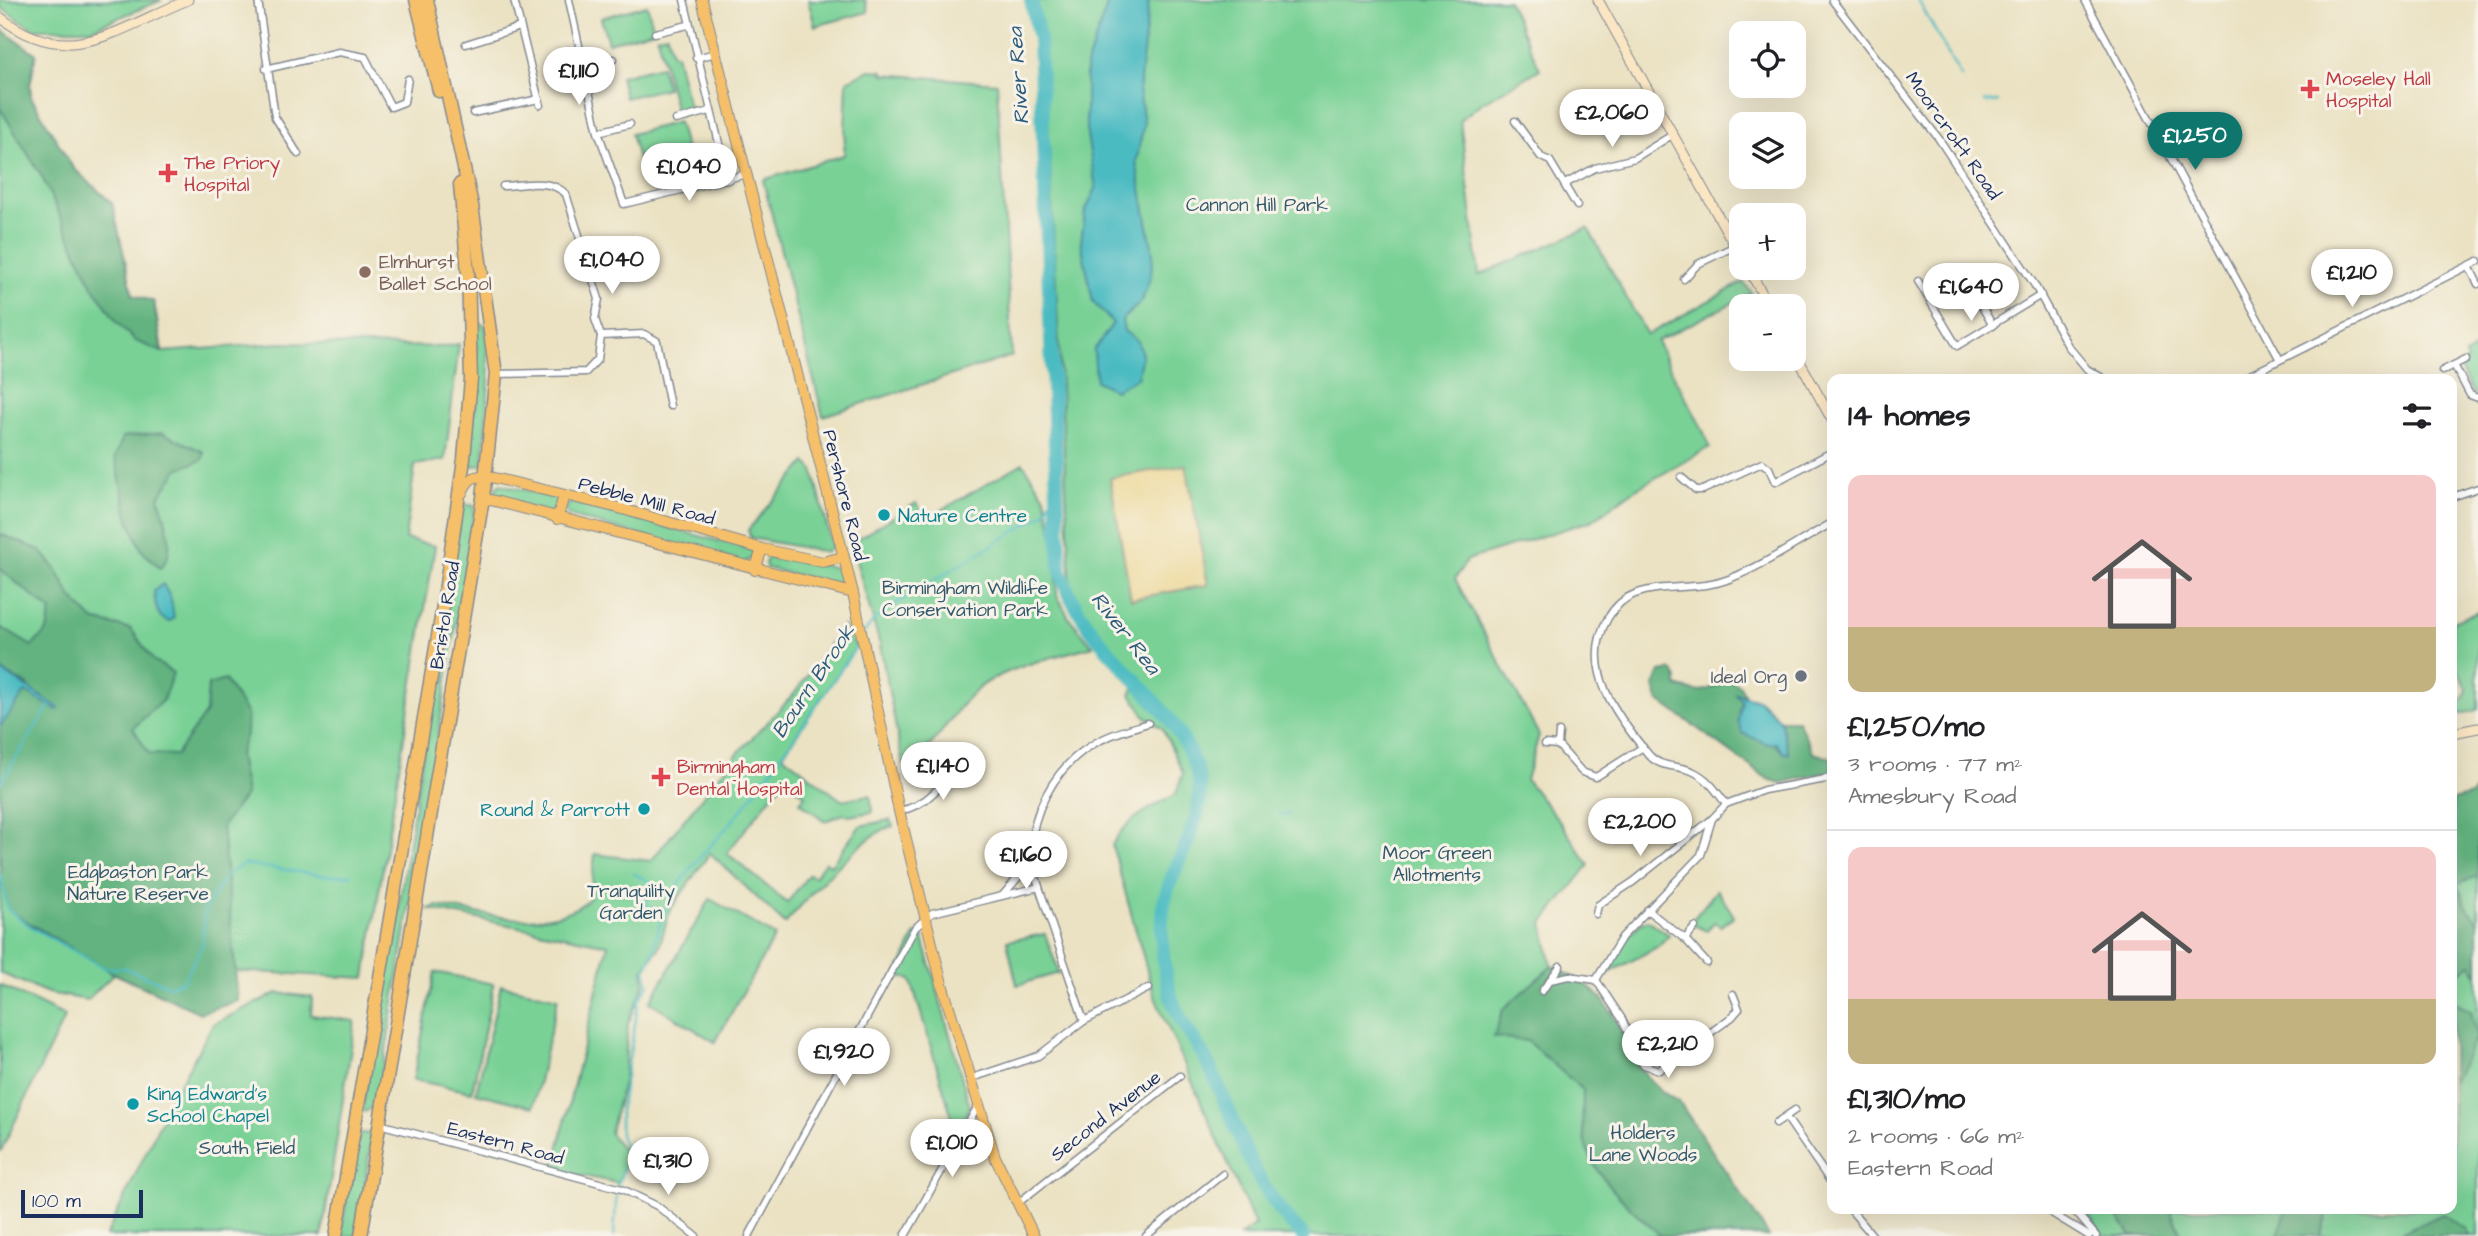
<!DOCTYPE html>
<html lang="en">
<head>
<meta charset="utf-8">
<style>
	:root { --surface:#fff; --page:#f2f2f2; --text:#202124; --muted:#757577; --line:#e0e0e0; --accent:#0f766e }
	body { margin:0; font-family:"Architects Daughter",sans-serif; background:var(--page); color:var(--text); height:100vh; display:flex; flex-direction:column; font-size:26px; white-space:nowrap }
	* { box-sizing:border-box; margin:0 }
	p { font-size:23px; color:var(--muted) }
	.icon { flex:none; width:38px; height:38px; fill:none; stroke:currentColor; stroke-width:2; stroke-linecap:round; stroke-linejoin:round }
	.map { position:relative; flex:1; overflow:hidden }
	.details { position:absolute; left:1827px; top:374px; width:630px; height:840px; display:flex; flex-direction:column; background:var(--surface); border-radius:14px; box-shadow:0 7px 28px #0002 }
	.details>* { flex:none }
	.fabs { position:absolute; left:1729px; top:21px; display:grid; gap:14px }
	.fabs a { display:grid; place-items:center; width:77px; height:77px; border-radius:14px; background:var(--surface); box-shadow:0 7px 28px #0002; font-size:35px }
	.scale { position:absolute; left:21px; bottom:18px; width:122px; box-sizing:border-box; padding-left:7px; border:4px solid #1b2f5e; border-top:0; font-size:19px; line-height:24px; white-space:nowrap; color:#1b2f5e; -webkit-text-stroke:5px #f7f3e8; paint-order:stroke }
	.price { position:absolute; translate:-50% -60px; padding:0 16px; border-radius:24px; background:#fff; color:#222; font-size:23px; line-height:46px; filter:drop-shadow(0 2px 4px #0008) }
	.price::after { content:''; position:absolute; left:50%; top:42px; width:21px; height:16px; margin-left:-10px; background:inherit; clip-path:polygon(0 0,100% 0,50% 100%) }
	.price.selected { background:var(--accent); color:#fff }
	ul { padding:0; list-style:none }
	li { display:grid; align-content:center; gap:14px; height:371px; padding:0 21px }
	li+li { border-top:2px solid var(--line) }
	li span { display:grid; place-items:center; height:217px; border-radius:14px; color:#555 }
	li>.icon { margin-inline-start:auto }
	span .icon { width:126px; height:126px; fill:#fffc; stroke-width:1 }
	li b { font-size:30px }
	h2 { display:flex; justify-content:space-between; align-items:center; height:84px; padding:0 21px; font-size:30px }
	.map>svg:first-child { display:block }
	.green { fill:#79d196; stroke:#4a807a; stroke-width:2 }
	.forest { fill:#62b37f; stroke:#3e716e; stroke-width:2 }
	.sand { fill:#eeda9e; stroke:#84847e; stroke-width:2 }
	.water { fill:#4cbbc2; stroke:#347590; stroke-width:2 }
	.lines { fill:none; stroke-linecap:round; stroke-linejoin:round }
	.stream { stroke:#4cbbc2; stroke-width:2.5 }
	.river { stroke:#4cbbc2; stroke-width:14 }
	.street-casing { stroke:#838890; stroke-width:9 }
	.secondary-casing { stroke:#838890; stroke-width:11 }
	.primary-casing { stroke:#838890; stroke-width:12 }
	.highway-casing { stroke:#838890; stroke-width:15 }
	.street { stroke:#fff; stroke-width:6 }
	.secondary { stroke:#fbe6c4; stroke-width:9 }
	.primary { stroke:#f6c06b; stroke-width:10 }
	.highway { stroke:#f6c06b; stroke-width:12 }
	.health-dot { fill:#e0444e; stroke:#f7f3e8; stroke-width:2.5 }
	.education-dot { fill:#8d6e63; stroke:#f7f3e8; stroke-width:2.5 }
	.culture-dot { fill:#0f9aa8; stroke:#f7f3e8; stroke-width:2.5 }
	.worship-dot { fill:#6b7280; stroke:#f7f3e8; stroke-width:2.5 }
	.labels { text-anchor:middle; stroke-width:6; stroke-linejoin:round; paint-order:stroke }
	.health-label { font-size:19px; fill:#be3a42; stroke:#f7f3e8; text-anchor:start }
	.street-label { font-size:19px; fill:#1b2f5e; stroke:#f7f3e8 }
	.park-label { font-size:19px; fill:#32586c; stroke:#f7f3e8 }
	.education-label { font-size:19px; fill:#785e54; stroke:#f7f3e8; text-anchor:start }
	.culture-label { font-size:19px; fill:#0d838f; stroke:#f7f3e8; text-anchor:start }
	.worship-label { font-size:19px; fill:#5b616d; stroke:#f7f3e8; text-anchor:end }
	.water-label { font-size:21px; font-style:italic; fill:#2a597c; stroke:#f7f3e8 }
</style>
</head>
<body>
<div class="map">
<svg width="2478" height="1236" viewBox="0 0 2478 1236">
	<rect width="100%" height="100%" fill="#f7f3e8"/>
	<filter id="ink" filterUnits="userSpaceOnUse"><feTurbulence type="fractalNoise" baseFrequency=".0143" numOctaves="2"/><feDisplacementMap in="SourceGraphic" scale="14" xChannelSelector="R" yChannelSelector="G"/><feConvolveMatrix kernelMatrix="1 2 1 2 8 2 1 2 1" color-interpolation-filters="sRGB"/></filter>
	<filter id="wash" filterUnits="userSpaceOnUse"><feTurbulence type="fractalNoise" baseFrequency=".00686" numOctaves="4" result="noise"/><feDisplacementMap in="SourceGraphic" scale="28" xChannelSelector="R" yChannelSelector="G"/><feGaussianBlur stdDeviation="1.57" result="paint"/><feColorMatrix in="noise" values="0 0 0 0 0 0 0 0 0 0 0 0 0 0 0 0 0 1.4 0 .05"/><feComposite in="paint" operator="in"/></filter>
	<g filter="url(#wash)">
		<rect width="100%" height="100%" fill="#ebe2c3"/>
		<g class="green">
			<polygon points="0,0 162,0 91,29 33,29 0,7"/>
			<polygon points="808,0 865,0 868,12 815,26"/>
			<path d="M 1036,0 L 1508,0 L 1540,69 L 1480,104 L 1460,120 L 1479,275 L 1588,228 L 1647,335 L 1743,282 L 1752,293 L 1657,341 C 1672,378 1696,411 1710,447 L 1634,490 L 1593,520 L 1467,560 L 1455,579 L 1539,735 L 1526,780 L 1558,819 L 1589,865 L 1543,923 L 1552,966 C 1566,973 1582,980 1594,991 C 1632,1027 1626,1076 1679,1102 L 1769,1236 L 1240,1236 L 1255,1225 L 1154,995 L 1112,845 C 1126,819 1151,808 1176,794 L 1183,773 L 1163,729 L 1146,717 L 1131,694 L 1139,680 L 1078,608 L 1071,591 L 1044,37 Z"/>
			<polygon points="647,5 654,30 608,43 601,18"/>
			<polygon points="0,29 36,54 30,85 31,97 73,168 112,203 133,295 154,302 162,352 280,343 443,347 459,344 445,460 415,465 405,539 435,546 365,978 234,971 222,826 29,686 0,670"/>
			<polygon points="667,34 672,54 676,54 690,112 677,116 657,36"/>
			<polygon points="661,66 667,88 625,98 620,76"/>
			<polygon points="869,70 883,71 883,74 997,83 1012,356 823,416 763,180 844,155 847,81"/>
			<polygon points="678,122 687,154 640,166 631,134"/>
			<polygon points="481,323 486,327 489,379 483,465 469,466 477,389 476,325"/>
			<polygon points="2478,347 2478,394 2473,394 2460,368 2467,360 2465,355"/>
			<polygon points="806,462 813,469 832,547 826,552 751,538 748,530"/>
			<path d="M 1023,463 L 1045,497 L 1054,539 L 1057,595 L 1069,618 L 1093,646 C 1058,656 999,668 973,693 C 946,719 939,747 903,765 L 880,645 L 851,543 L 916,503 L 926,519 Z"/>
			<polygon points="500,484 556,498 556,509 550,514 495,497 494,491"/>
			<polygon points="571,502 753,550 754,556 744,563 569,516 565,509"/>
			<polygon points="462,504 475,506 469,547 377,1104 365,1112 362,1110 394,938"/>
			<polygon points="771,555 838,568 840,578 838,585 766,568 765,562"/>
			<polygon points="2478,612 2478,710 2460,714 2456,705 2464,698 2467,689 2452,658 2452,622"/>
			<path d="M 843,626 L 856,647 L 783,755 L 841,800 L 870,795 L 873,812 L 849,816 L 844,814 L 825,821 L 800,802 L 805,795 L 784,780 L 727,853 L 787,903 L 809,874 L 814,877 L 825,862 L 831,865 L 860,826 L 890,820 L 893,826 C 865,832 805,900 785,924 L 710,853 L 670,910 L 659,948 L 643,970 L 645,983 L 628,1023 L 624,1079 L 610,1133 L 628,1156 L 618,1183 L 553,1170 L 608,945 L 429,909 L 437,906 C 485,913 550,935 590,898 L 595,854 L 651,861 L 737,754 L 794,694 Z"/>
			<polygon points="2478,851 2478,1236 2104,1236 2084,1209 2452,1209 2452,866"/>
			<polygon points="21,854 28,924 115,973 87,1000 48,993 0,973 0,877"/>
			<polygon points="1717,890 1734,916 1721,926 1714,922 1707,931 1690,923"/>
			<polygon points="710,899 775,936 715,1042 650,1002"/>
			<path d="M 1648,920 L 1669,935 L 1657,947 L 1611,972 C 1619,953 1627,928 1648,920 Z"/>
			<polygon points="916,933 922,935 970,1107 956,1131 911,980 897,975"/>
			<polygon points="1045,934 1059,973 1017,985 1007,941"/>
			<polygon points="435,972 494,984 472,1092 413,1080"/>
			<polygon points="0,985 65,1016 1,1151 0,1150"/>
			<polygon points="501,985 558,998 533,1107 476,1093"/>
			<polygon points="277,993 312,997 311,1015 355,1021 322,1236 106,1236 172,1098 213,1024"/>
			<polygon points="362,1133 370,1134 371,1143 357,1236 340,1236 359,1134"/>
		</g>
		<g class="forest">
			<polygon points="0,29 36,54 30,85 31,97 73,168 112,203 133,295 154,302 162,352 135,341 117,322 92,285 42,177 0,108"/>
			<path d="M 163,433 L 204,452 L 202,460 L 178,469 L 159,497 C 164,518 179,552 160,568 L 142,551 L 129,520 L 115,457 L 123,437 Z"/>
			<polygon points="0,534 40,550 56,569 72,598 93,620 131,629 153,660 173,673 163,700 133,728 149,754 176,755 206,712 208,685 225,680 247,714 246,734 239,755 246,794 222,826 238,1001 200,1013 113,973 8,910 0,877 0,727 29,686 0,670 0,627 32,646 47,631 51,611 0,569"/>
			<path d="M 1672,670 L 1677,678 L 1677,686 C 1704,696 1706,690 1730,680 L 1740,686 L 1745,695 L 1737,694 L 1743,701 L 1740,710 L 1784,753 L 1789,753 L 1780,720 L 1798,720 L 1813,753 L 1832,758 L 1832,771 L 1780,783 L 1768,779 L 1658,700 L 1654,686 L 1660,672 Z"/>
			<polygon points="2478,785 2478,876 2458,883 2464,902 2478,923 2478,975 2471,964 2452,978 2452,800 2472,795"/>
			<path d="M 1552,966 C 1566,974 1582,980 1594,991 C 1632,1027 1626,1076 1679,1102 L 1769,1236 L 1661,1236 C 1631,1208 1594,1180 1584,1139 C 1581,1124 1583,1105 1583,1090 L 1527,1041 L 1494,1037 L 1503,1009 Z"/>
			<polygon points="2458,1003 2471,1011 2477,1037 2452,1084 2452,1005"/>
			<polygon points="2112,1209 2170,1209 2182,1236 2131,1236"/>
			<polygon points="2287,1209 2336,1209 2328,1213 2320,1236 2278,1236"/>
			<polygon points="2443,1214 2466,1229 2469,1236 2393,1236"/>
		</g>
		<polygon class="sand" points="1186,465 1208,585 1131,599 1110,478"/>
		<g class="water">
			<polygon points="1109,0 1149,0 1139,89 1144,123 1136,162 1153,253 1151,275 1142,301 1122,320 1124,331 1138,341 1142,355 1137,378 1115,390 1096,381 1094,350 1113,323 1093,302 1081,242 1085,212 1096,188 1086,129 1086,66"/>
			<path d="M 163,584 L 171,599 L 174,618 L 169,622 C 156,618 155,603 154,591 Z"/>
			<polygon points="0,670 59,708 57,710 25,692 0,727"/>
			<polygon points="1736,694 1759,700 1780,720 1789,754 1784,753 1776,743 1767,744 1742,733 1738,721 1742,701"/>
		</g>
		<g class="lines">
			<g class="stream">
				<polyline points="1918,0 1961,77"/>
				<polyline points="1985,102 1998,102"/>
				<polyline points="865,632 874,620 899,602 1045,513 1057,485"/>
				<polyline points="0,783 49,706"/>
				<polyline points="1279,815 1289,814"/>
				<polyline points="634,874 647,880 651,886 649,892"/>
				<polyline points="0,875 8,910 34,929 105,968 124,968 170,986 183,981 202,946 205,909 226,875 244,864 327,876 351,875"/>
				<polyline points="648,898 646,905 663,914"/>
				<path d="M 614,1236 L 617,1187 L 628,1156 L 620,1135 L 620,1111 L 639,1000 L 649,984 L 645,971 C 656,951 656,930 665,910 C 681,872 718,841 743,808 C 785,754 822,697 860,641"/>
			</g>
			<path class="river" d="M 1031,0 L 1039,38 L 1060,569 C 1082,649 1164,688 1194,762 C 1217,818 1165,864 1162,918 C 1161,946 1164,981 1175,1007 C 1182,1026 1198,1043 1207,1062 C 1240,1128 1247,1180 1303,1236"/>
		</g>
	</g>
	<g filter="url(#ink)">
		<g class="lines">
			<defs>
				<g id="street">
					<polyline points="258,0 275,117 298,154"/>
					<polyline points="514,0 540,105"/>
					<polyline points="569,0 598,132 624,204 747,174"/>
					<polyline points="684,0 728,180"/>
					<polyline points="1832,0 1939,139 2034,284 2068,346 2087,369 2106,380"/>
					<polyline points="2085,0 2279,358"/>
					<polyline points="655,33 688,25"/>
					<polyline points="466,44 520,27"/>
					<polyline points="696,58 716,53"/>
					<polyline points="584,66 614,59"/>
					<polyline points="266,69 339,52 365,57 391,107 404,102 408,79"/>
					<polyline points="473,113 539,99"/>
					<polyline points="676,120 710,111"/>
					<polyline points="1515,121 1541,157 1550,161 1577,206"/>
					<polyline points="598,132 630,124"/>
					<polyline points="1565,184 1595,168 1635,158 1672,135"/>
					<polyline points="586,260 643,247"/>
					<polyline points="2469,266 2478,284"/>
					<polyline points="1962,272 1993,326"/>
					<polyline points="1684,279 1698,264 1735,246"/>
					<polyline points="1918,281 1957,346 2041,295"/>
					<polyline points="601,336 644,334 657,341 670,406"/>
					<polyline points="2454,365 2470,395 2478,398"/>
					<polyline points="2442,371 2466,359"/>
					<path d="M 496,374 L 586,372 L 598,359 L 601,336 L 595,319 L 599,299 L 566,194 C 550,178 524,185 503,186"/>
					<polyline points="2240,380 2478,261"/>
					<polyline points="1681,477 1696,490 1703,490 1762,463 1769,468 1775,482 1832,452"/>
					<polyline points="2452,497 2478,488"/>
					<polyline points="1545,744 1558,745 1559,732"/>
					<polyline points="1558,745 1582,772 1596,777 1643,747"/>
					<path d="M 1726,804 C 1716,791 1708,778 1692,771 C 1677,765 1660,768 1649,755 C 1617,717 1579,667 1608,618 C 1614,608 1624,598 1635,594 C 1665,583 1699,591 1729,579 C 1765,565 1799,541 1832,523"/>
					<path d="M 899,811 C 929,806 946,780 962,757"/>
					<polyline points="1039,887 1084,1021"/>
					<polyline points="1003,895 1026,868"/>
					<polyline points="1647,910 1685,939 1707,963"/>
					<polyline points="1596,914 1598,905 1633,882 1712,819"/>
					<polyline points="1685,939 1695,927"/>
					<polyline points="1550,980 1569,976 1596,980 1622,937 1701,855 1712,819 1726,804 1764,790 1832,778"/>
					<polyline points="1596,980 1622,1019 1640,1060 1644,1065 1659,1070 1732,1017 1739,1009 1733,994"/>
					<polyline points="1542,991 1560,966"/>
					<polyline points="969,1079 1038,1056 1084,1021 1149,988"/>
					<polyline points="1786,1117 1832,1184"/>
					<polyline points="1776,1123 1795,1110"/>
					<polyline points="379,1124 622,1189 657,1206 696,1236"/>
					<polyline points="1018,1203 1180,1076"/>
					<polyline points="1850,1209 1873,1236"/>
					<polyline points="2045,1209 2089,1236"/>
					<polyline points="2073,1209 2096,1236"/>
					<path d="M 749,1236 L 915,928 L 932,913 L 1039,887 C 1037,879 1032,869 1032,861 C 1027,817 1055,767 1092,745 C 1109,734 1130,729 1148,723"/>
					<polyline points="905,1236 978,1106"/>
					<polyline points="1146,1236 1223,1174"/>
				</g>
				<g id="secondary">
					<polyline points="1598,0 1741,257"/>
					<path d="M 0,17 C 69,72 120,27 188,0"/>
					<polyline points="1748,268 1769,306"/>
					<polyline points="1794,351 1832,420"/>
					<polyline points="2452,733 2478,728"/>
				</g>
				<g id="primary">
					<polyline points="702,0 853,593 899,811 942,984 995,1157 1034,1236"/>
					<path d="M 462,493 C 467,481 472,475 486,476 L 619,508 L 762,549 L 823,562 L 843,557"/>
					<polyline points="483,498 853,593"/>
					<polyline points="557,519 564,496"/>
					<polyline points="755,570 762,549"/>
				</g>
				<g id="highway">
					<polyline points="416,0 439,91"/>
					<polyline points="336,1236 442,612 464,459 471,379 468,272 460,184"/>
					<polyline points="361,1236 483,498 496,374 472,205 427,0"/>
				</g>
			</defs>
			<use href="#street" class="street-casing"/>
			<use href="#secondary" class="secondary-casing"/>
			<use href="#primary" class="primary-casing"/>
			<use href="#highway" class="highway-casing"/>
			<use href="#street" class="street"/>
			<use href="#secondary" class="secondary"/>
			<use href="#primary" class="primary"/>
			<use href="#highway" class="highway"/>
		</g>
	</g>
	<g class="health-dot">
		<path d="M2306.5 78.5h7v7h7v7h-7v7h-7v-7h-7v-7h7z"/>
		<path d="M164.5 162.5h7v7h7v7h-7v7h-7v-7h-7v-7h7z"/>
		<path d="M657.5 766.5h7v7h7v7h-7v7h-7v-7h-7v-7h7z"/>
	</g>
	<circle class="education-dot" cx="365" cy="272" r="7"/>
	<g class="culture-dot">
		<circle cx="884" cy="515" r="7"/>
		<circle cx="644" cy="809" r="7"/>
		<circle cx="133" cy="1104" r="7"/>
	</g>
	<circle class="worship-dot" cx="1801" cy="676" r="7"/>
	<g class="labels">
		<g class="health-label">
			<text x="2326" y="85">Moseley Hall<tspan x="2326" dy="22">Hospital</tspan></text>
			<text x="184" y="169">The Priory<tspan x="184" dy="22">Hospital</tspan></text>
			<text x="677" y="773">Birmingham<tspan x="677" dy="22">Dental Hospital</tspan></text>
		</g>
		<g class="street-label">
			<text transform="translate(1954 135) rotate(55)" y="7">Moorcroft Road</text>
			<text transform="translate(846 495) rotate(76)" y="7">Pershore Road</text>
			<text transform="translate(647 500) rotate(15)" y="7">Pebble Mill Road</text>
			<text transform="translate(444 615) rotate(-81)" y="7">Bristol Road</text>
			<text transform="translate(1105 1115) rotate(-38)" y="7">Second Avenue</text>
			<text transform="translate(506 1142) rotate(15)" y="7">Eastern Road</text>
		</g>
		<g class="park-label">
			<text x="1257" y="211">Cannon Hill Park</text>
			<text x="965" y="594">Birmingham Wildlife<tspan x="965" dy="22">Conservation Park</tspan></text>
			<text x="1437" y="859">Moor Green<tspan x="1437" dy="22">Allotments</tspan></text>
			<text x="138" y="878">Edgbaston Park<tspan x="138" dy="22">Nature Reserve</tspan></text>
			<text x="631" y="897">Tranquility<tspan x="631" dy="22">Garden</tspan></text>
			<text x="1643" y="1139">Holders<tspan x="1643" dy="22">Lane Woods</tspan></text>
			<text x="247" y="1154">South Field</text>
		</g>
		<g class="education-label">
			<text x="379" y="268">Elmhurst<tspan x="379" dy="22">Ballet School</tspan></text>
		</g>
		<g class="culture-label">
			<text x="898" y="522">Nature Centre</text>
			<text x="630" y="816" text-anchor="end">Round &amp; Parrott</text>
			<text x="147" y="1100">King Edward's<tspan x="147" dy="22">School Chapel</tspan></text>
		</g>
		<g class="worship-label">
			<text x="1787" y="683">Ideal Org</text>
		</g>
		<g class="water-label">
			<text transform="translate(1018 76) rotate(-94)" y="7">River Rea</text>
			<text transform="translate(1126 633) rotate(52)" y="7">River Rea</text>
			<text transform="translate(813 681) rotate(-56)" y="7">Bourn Brook</text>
		</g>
	</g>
</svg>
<div class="fabs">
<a><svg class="icon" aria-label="locate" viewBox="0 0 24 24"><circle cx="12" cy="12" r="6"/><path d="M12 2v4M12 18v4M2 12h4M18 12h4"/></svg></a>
<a><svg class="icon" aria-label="layers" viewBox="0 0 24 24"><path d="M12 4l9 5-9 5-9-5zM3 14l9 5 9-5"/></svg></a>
<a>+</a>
<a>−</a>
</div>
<div class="scale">100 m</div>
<b class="price" style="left:579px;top:107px">£1,110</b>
<b class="price" style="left:1612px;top:149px">£2,060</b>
<b class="price selected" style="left:2195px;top:172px">£1,250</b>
<b class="price" style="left:689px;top:203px">£1,040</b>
<b class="price" style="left:612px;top:296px">£1,040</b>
<b class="price" style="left:2352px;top:309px">£1,210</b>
<b class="price" style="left:1971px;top:323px">£1,640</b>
<b class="price" style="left:943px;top:802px">£1,140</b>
<b class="price" style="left:1640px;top:858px">£2,200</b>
<b class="price" style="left:1026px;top:891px">£1,160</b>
<b class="price" style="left:1668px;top:1080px">£2,210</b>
<b class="price" style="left:844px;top:1088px">£1,920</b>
<b class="price" style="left:952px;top:1179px">£1,010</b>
<b class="price" style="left:668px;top:1197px">£1,310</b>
<section class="details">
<h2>14 homes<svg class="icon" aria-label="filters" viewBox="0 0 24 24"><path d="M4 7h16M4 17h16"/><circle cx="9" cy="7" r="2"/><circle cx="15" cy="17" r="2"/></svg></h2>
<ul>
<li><span style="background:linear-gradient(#f6c9c9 70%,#c2b280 0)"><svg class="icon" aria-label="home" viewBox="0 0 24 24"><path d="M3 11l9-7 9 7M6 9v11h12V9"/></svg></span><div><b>£1,250/mo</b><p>3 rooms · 77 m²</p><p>Amesbury Road</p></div></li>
<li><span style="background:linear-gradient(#f6c9c9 70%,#c2b280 0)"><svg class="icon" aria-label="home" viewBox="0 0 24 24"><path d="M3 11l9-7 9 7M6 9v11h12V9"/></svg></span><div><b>£1,310/mo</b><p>2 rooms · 66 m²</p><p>Eastern Road</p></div></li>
</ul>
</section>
</div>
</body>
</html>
